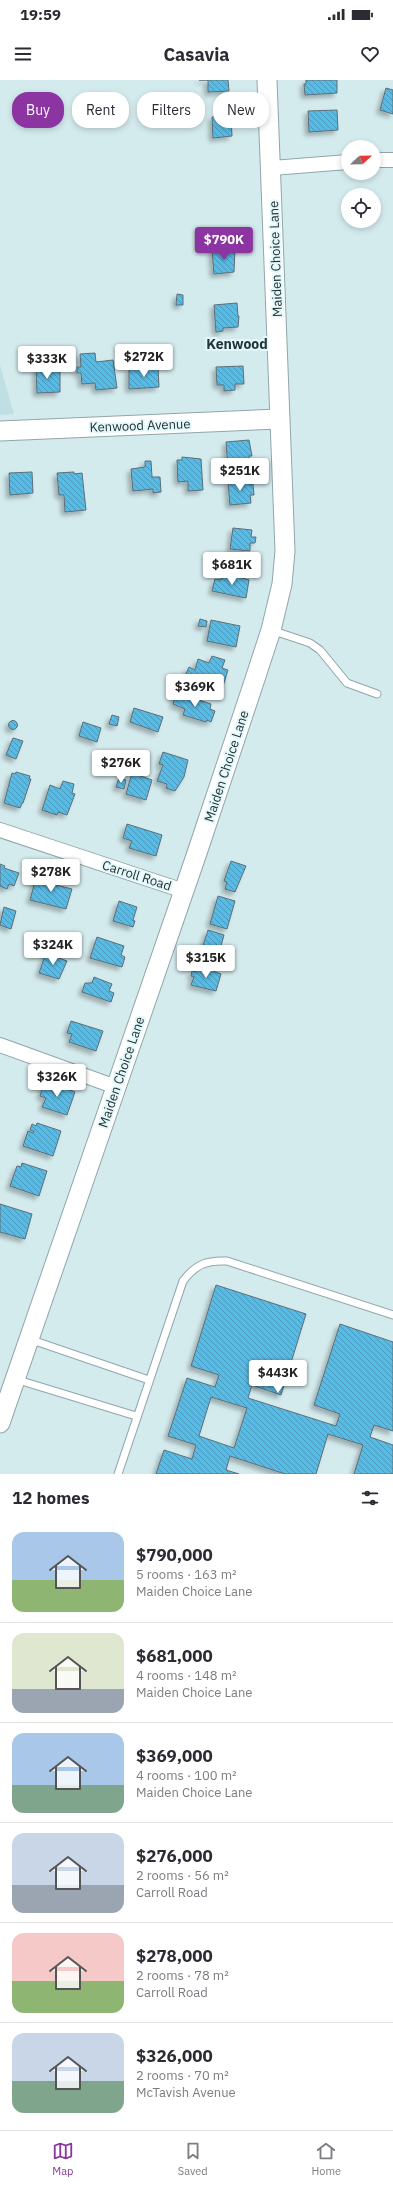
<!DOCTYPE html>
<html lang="en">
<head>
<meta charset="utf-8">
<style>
	:root { --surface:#fff; --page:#f2f2f3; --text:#2b2b33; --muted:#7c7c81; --line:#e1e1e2; --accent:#8c34a1 }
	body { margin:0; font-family:"IBM Plex Sans",sans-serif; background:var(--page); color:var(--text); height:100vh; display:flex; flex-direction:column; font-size:15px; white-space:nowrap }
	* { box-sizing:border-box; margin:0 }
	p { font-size:13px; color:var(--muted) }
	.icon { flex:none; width:22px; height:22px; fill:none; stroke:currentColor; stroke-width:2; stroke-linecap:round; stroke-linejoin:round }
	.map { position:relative; height:1394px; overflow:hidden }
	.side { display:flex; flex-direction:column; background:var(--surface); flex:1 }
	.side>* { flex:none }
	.guide { position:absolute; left:12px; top:12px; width:369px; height:36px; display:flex; gap:8px }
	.needle { width:26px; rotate:68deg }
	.buttons { position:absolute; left:341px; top:60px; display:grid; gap:8px }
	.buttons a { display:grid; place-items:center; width:40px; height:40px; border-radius:50%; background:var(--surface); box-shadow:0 2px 6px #0003; font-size:20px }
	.price { position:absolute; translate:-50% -34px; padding:0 9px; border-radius:4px; background:#fff; color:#222; font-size:13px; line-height:26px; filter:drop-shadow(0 1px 2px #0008) }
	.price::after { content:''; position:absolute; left:50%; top:24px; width:12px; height:9px; margin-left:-6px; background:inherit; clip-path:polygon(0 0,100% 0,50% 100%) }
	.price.active { background:var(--accent); color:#fff }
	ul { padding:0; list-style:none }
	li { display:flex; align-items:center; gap:12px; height:100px; padding:0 12px }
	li+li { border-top:1px solid var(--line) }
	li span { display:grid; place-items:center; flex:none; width:112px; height:80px; border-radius:12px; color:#555 }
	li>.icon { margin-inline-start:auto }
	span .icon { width:48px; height:48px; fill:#fffc; stroke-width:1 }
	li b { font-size:17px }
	h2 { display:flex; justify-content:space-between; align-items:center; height:48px; padding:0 12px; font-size:17px }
	.chip { padding:0 14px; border-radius:16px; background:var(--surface); box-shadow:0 2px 6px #0003; font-size:14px; line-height:36px }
	.chip.active { background:var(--accent); color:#fff }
	.status { display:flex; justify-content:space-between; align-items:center; height:28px; padding:0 20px; background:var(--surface); direction:ltr }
	.status svg { height:11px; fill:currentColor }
	header { display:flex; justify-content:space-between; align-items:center; height:52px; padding:0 12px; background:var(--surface); font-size:18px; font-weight:800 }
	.dock { display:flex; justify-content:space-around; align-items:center; height:56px; border-top:1px solid var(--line); background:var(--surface); font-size:11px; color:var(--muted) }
	.dock a { display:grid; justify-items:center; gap:2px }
	.dock .active { color:var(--accent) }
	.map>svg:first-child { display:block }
	.built { fill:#c0dfe3 }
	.building { fill:url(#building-back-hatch); stroke:#5d6e76; fill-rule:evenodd; filter:url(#shadow) }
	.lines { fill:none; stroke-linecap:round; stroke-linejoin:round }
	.lane-casing { stroke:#91a6a9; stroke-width:9 }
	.street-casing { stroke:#91a6a9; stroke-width:16 }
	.secondary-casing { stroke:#91a6a9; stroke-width:21 }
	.lane { stroke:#fff; stroke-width:7 }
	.street { stroke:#fff; stroke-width:14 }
	.secondary { stroke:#fff; stroke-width:19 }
	.labels { text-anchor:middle; stroke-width:4; stroke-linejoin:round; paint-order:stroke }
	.street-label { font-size:13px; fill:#283132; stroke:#e2f8fb }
	.neighbourhood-label { font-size:14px; font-weight:bold; fill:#233537; stroke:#e2f8fb }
</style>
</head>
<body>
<div class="status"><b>19:59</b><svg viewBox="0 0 49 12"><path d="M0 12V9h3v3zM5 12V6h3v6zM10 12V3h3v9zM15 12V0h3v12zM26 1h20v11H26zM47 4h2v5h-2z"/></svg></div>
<header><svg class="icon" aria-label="menu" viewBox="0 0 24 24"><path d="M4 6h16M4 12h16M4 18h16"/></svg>Casavia<svg class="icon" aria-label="heart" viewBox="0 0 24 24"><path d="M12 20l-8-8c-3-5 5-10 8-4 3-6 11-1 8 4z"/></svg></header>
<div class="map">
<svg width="393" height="1394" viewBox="0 0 393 1394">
	<defs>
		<pattern id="building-back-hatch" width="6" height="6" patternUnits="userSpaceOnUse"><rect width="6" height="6" fill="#59bbe5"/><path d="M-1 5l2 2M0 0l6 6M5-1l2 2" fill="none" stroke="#4a99ba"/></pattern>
		<filter id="shadow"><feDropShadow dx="-3.5" dy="3.5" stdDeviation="2" flood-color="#0004"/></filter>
	</defs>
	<rect width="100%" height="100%" fill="#d4ebee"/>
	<polygon class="built" points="0,285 14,334 0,335"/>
	<g class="building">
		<polygon points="199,0 228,0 229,11 208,12 208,0"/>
		<polygon points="306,0 337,0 337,13 305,15 304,4 306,4"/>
		<polygon points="386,8 393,10 393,34 380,30"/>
		<polygon points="337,30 338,50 309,52 308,31"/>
		<polygon points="231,36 232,56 213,58 212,37"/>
		<polygon points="235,169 234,192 214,194 212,170"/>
		<polygon points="177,214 183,215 183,225 176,225"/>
		<polygon points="237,223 238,236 239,236 238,247 223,248 223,251 216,252 214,225"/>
		<polygon points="95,273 96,282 113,280 117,308 96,310 95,303 82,304 81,293 77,293 77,287 81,287 80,274"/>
		<polygon points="46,281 47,291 60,291 60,312 37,313 36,289 39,289 39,282"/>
		<polygon points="243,286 244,304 235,304 235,310 224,311 224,305 217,305 216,287"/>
		<polygon points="158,287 159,307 129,309 129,288"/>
		<polygon points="249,360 252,376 249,376 250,385 228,387 226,362"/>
		<polygon points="182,377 201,379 203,410 188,411 188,401 178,402 177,380 182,380"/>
		<polygon points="145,381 151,381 152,397 160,397 161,412 153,413 153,409 133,411 131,389 145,387"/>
		<polygon points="32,392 33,413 10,415 9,393"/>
		<polygon points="74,392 74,394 82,393 86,430 65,432 64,415 59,415 57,393"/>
		<polygon points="249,400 250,405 253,404 254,415 250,415 251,423 230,425 228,402"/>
		<polygon points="233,448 252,450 251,457 256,457 255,463 250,463 250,471 230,469"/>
		<polygon points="223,492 249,500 246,518 212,511 215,499 221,500"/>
		<polygon points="200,539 207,541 206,547 198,546"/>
		<polygon points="211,540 240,546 236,567 207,561"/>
		<polygon points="212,576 225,580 222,588 228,590 223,606 186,594 189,587 195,590 198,579 209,583"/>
		<polygon points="176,615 182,618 183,615 211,624 210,629 215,631 211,642 207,640 206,642 183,635 185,629 173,624"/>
		<polygon points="134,628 163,637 158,652 130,642"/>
		<polygon points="112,635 119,637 117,646 109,644"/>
		<circle cx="13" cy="645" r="4.5"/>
		<polygon points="83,642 101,648 97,662 79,656"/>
		<polygon points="13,658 23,661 16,679 6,675"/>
		<polygon points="163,672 188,680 184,697 175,711 166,708 167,704 157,701 163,685 159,684"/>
		<polygon points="16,692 30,696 29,699 31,699 23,723 22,723 20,728 4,723 12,693 15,694"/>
		<polygon points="132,693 152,700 146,720 126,714"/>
		<polygon points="119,698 126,700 124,709 116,707"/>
		<polygon points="63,701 74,704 72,713 75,714 67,735 58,732 57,735 42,730 50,705 60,709"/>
		<polygon points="127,744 162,755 156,776 129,768 132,761 123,758"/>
		<polygon points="231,781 246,786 235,812 225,809 227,802 224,801"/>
		<polygon points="0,784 5,786 4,788 19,793 14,806 9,804 7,809 0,806"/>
		<polygon points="45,795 57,799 56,805 72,809 66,829 30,820 36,798 43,800"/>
		<polygon points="218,816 235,821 227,849 210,844"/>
		<polygon points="119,821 137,827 133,840 135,841 133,847 113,841"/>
		<polygon points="4,827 16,831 11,849 0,845"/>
		<polygon points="208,850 224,855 216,884 199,878"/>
		<polygon points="97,857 124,866 121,875 125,877 122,887 90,878"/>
		<polygon points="52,860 63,863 59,873 49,870"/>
		<polygon points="46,873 67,881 59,899 39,893"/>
		<polygon points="198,885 221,894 216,911 191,905 194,897 191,896 192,891 196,892"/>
		<polygon points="94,897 112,904 109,911 114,913 111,922 82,912 85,903 92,903"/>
		<polygon points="71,941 103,951 96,971 69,962 72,954 67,953"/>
		<polygon points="51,1002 75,1012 67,1035 42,1027 46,1018 40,1016 44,1003 50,1005"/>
		<polygon points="37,1043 61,1051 53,1076 23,1066 28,1051 33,1053 34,1051 30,1050 32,1044 36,1046"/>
		<polygon points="22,1083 47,1091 39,1116 10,1106 17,1086 21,1087"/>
		<polygon points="0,1124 32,1134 25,1159 0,1152"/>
		<path d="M 216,1205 L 306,1234 L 281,1315 L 252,1305 L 248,1318 L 336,1346 L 340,1334 L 314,1325 L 340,1244 L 393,1262 L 393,1351 L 374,1345 L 370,1357 L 393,1365 L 393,1394 L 354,1394 L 363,1365 L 328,1354 L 316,1394 L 285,1394 L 230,1376 L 226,1390 L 239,1394 L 156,1394 L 164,1370 L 192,1379 L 196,1365 L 168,1356 L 187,1298 L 215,1307 L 219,1295 L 191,1286 ZM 211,1317 L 247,1328 L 234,1368 L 199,1356 Z"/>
	</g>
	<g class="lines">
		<defs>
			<g id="lane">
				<polyline points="271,550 310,563 320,570 347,603 377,614"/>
				<polyline points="29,1259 149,1300"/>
				<polyline points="15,1299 136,1336"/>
				<path d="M 118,1394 L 183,1201 C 196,1184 207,1180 227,1181 L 393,1235"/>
			</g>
			<g id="street">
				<polyline points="374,80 393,80"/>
				<polyline points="272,88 348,82"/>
				<polyline points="0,750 184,811"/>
				<polyline points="0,965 116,1007"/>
			</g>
			<g id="secondary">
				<polyline points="0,351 279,339"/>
				<polyline points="0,1343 197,773 255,599 271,550 282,504 285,471 267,0"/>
			</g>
		</defs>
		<use href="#lane" class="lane-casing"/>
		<use href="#street" class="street-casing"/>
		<use href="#secondary" class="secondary-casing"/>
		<use href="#lane" class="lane"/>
		<use href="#street" class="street"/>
		<use href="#secondary" class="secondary"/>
	</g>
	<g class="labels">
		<g class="street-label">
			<text transform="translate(275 179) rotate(-92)" y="5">Maiden Choice Lane</text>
			<text transform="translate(140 345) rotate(-2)" y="5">Kenwood Avenue</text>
			<text transform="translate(226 686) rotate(-72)" y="5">Maiden Choice Lane</text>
			<text transform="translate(137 795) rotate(18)" y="5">Carroll Road</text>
			<text transform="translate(121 992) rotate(-71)" y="5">Maiden Choice Lane</text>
		</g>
		<g class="neighbourhood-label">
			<text x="237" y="269">Kenwood</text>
		</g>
	</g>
</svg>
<div class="buttons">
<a><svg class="needle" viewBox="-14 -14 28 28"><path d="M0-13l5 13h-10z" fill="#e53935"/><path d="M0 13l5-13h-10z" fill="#7c7c81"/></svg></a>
<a><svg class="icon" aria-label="locate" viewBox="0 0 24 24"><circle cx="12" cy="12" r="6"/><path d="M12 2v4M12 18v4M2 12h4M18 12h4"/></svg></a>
</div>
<b class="price active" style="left:224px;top:181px">$790K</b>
<b class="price" style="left:144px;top:298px">$272K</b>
<b class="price" style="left:47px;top:300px">$333K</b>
<b class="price" style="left:240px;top:412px">$251K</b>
<b class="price" style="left:232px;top:506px">$681K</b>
<b class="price" style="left:195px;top:628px">$369K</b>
<b class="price" style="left:121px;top:704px">$276K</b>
<b class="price" style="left:51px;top:813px">$278K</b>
<b class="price" style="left:53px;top:886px">$324K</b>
<b class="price" style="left:206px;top:899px">$315K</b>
<b class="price" style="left:57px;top:1018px">$326K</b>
<b class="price" style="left:278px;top:1314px">$443K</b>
<div class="guide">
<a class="chip active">Buy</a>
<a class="chip">Rent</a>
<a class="chip">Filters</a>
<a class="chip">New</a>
</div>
</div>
<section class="side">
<h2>12 homes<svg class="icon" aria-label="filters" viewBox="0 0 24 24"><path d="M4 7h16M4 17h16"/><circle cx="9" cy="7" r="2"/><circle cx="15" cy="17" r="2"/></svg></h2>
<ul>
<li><span style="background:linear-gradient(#a9c7e8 60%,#8fb573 0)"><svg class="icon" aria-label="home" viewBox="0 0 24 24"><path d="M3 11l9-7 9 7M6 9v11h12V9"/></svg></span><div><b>$790,000</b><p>5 rooms · 163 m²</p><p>Maiden Choice Lane</p></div></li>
<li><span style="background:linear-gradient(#dfe7d0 70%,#9aa5b1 0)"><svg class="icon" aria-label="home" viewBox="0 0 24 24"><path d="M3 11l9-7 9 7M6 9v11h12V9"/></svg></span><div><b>$681,000</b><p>4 rooms · 148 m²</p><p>Maiden Choice Lane</p></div></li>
<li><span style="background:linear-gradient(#a9c7e8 65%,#7fa58c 0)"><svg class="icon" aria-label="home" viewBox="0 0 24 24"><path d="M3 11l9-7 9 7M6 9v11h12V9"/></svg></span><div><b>$369,000</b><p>4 rooms · 100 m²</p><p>Maiden Choice Lane</p></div></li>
<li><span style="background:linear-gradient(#c9d6e8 65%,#9aa5b1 0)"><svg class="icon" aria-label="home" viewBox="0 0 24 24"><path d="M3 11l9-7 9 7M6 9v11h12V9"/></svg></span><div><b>$276,000</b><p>2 rooms · 56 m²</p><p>Carroll Road</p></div></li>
<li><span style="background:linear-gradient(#f6c9c9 60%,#8fb573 0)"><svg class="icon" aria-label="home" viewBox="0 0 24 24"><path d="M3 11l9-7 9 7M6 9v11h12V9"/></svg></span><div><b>$278,000</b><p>2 rooms · 78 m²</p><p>Carroll Road</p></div></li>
<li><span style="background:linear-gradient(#c9d6e8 60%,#7fa58c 0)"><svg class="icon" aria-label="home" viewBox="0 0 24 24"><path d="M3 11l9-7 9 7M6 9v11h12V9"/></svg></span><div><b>$326,000</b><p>2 rooms · 70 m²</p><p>McTavish Avenue</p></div></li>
</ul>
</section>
<nav class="dock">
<a class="active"><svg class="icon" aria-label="map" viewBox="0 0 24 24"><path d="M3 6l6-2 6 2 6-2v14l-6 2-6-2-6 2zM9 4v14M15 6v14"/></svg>Map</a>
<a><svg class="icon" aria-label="saved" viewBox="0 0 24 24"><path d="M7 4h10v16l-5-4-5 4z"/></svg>Saved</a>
<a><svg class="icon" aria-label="home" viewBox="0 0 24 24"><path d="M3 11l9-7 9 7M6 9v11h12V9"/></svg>Home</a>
</nav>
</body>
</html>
